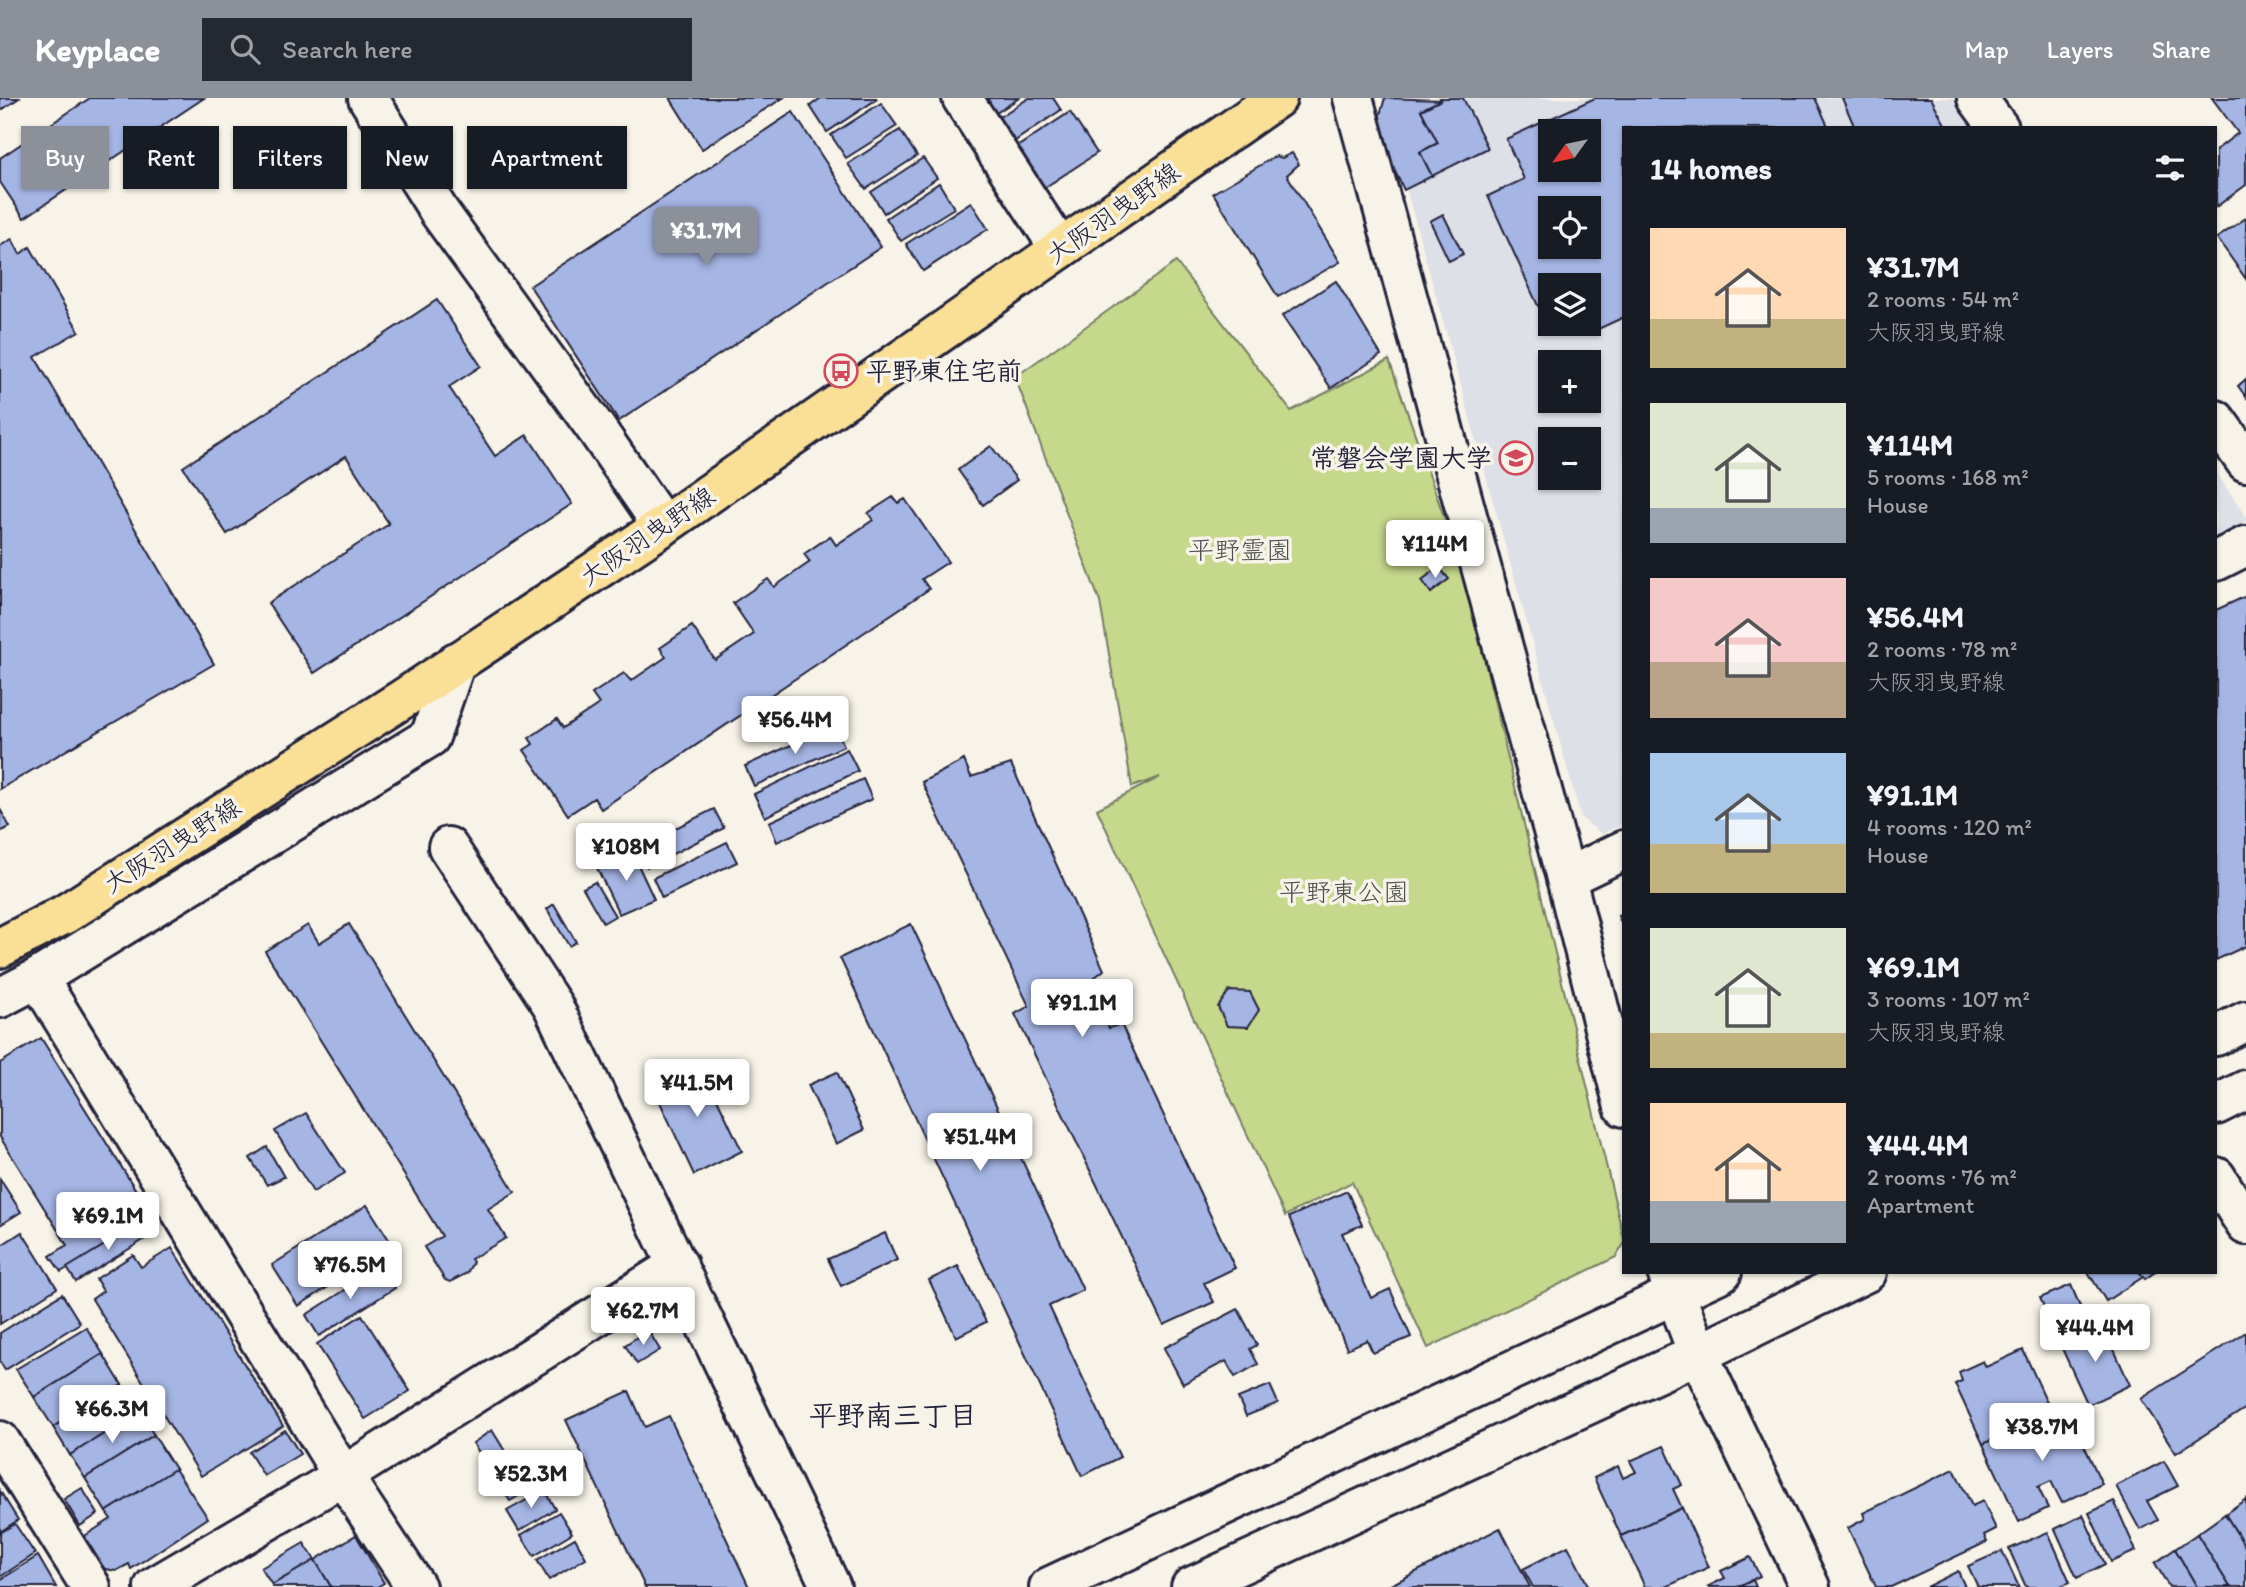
<!DOCTYPE html>
<html lang="en">
<head>
<meta charset="utf-8">
<style>
	:root { --surface:#171b24; --page:#242831; --text:#f1f3f6; --muted:#9ea1a6; --accent:#8c9099 }
	body { margin:0; font-family:Itim,"Klee One",sans-serif; background:var(--page); color:var(--text); height:100vh; display:flex; flex-direction:column; font-size:26px; white-space:nowrap }
	* { box-sizing:border-box; margin:0 }
	p { font-size:23px; color:var(--muted) }
	.icon { flex:none; width:38px; height:38px; fill:none; stroke:currentColor; stroke-width:2; stroke-linecap:round; stroke-linejoin:round }
	.map { position:relative; flex:1; overflow:hidden }
	.panel { position:absolute; left:1622px; top:28px; width:595px; height:1148px; display:flex; flex-direction:column; background:var(--surface); border-radius:0px; box-shadow:0 2px 5px #0004 }
	.panel>* { flex:none }
	.top-card { position:absolute; left:21px; top:28px; width:665px; height:63px; display:flex; gap:14px }
	.needle { width:46px; rotate:237deg }
	.controls { position:absolute; left:1538px; top:21px; display:grid; gap:14px }
	.controls a { display:grid; place-items:center; width:63px; height:63px; border-radius:0px; background:var(--surface); box-shadow:0 2px 5px #0004; font-size:35px }
	.price { position:absolute; translate:-50% -60px; padding:0 16px; border-radius:7px; background:#fff; color:#222; font-size:23px; line-height:46px; filter:drop-shadow(0 2px 4px #0008) }
	.price::after { content:''; position:absolute; left:50%; top:42px; width:21px; height:16px; margin-left:-10px; background:inherit; clip-path:polygon(0 0,100% 0,50% 100%) }
	.price.on { background:var(--accent); color:#fff }
	ul { padding:0; list-style:none }
	li { display:flex; align-items:center; gap:21px; height:175px; padding:0 28px }
	li span { display:grid; place-items:center; flex:none; width:196px; height:140px; border-radius:0px; color:#555 }
	li>.icon { margin-inline-start:auto }
	span .icon { width:84px; height:84px; fill:#fffc; stroke-width:1 }
	li b { font-size:30px }
	h2 { display:flex; justify-content:space-between; align-items:center; height:84px; padding:0 28px; font-size:30px }
	.chip { padding:0 24px; border-radius:0px; background:var(--surface); box-shadow:0 2px 5px #0004; font-size:24px; line-height:63px }
	.chip.on { background:var(--accent); color:#fff }
	header { display:flex; align-items:center; gap:42px; box-sizing:border-box; height:98px; padding:0 35px; background:var(--accent); color:#fff }
	header strong { font-size:33px }
	nav { display:flex; gap:38px; margin-inline-start:auto; font-size:24px }
	.search { width:490px; height:63px; background:var(--page); display:flex; align-items:center; gap:18px; box-sizing:border-box; padding:0 24px; border-radius:0px; color:var(--muted); font-size:26px }
	.map>svg:first-child { display:block }
	.built { fill:#dee0e7; fill-rule:evenodd }
	.green { fill:#c6d88c; stroke:#747d64; stroke-width:2 }
	.building { fill:#a5b5e4; stroke:#22223b; stroke-width:2; fill-rule:evenodd }
	.lines { fill:none; stroke-linecap:round; stroke-linejoin:round }
	.minor-casing { stroke:#22223b; stroke-width:44 }
	.major-casing { stroke:#22223b; stroke-width:44 }
	.minor { stroke:#f7f3e8; stroke-width:38 }
	.major { stroke:#fadf96; stroke-width:38 }
	.labels { text-anchor:middle; stroke-width:7; stroke-linejoin:round; paint-order:stroke }
	.street-label { font-size:26px; fill:#22223b; stroke:#f7f3e8 }
	.poi-label { font-size:26px; font-weight:bold; fill:#22223b; stroke:#f7f3e8; text-anchor:start }
	.park-label { font-size:26px; fill:#4b504f; stroke:#f7f3e8 }
	.neighbourhood-label { font-size:28px; font-weight:bold; fill:#22223b; stroke:#f7f3e8 }
</style>
</head>
<body>
<header>
<strong>Keyplace</strong>
<div class="search"><svg class="icon" aria-label="search" viewBox="0 0 24 24"><circle cx="10" cy="10" r="6"/><path d="M15 15l6 6"/></svg>Search here</div>
<nav><a>Map</a><a>Layers</a><a>Share</a></nav>
</header>
<div class="map">
<svg width="2246" height="1489" viewBox="0 0 2246 1489">
	<rect width="100%" height="100%" fill="#f7f3e8"/>
	<filter id="ink" filterUnits="userSpaceOnUse"><feTurbulence type="fractalNoise" baseFrequency=".0143" numOctaves="2"/><feDisplacementMap in="SourceGraphic" scale="14" xChannelSelector="R" yChannelSelector="G"/><feConvolveMatrix kernelMatrix="1 2 1 2 8 2 1 2 1" color-interpolation-filters="sRGB"/></filter>
	<g filter="url(#ink)">
		<g class="built">
			<path d="M 1381,0 L 1954,0 L 1975,30 L 1624,30 L 1624,726 L 1602,736 L 1581,720 ZM 1550,33 L 1589,33 L 1589,72 L 1550,72 ZM 1550,110 L 1589,110 L 1589,149 L 1550,149 ZM 1550,187 L 1589,187 L 1589,226 L 1550,226 ZM 1550,264 L 1589,264 L 1589,303 L 1550,303 ZM 1550,341 L 1589,341 L 1589,380 L 1550,380 Z"/>
			<polygon points="2216,375 2246,418 2246,427 2216,441"/>
		</g>
		<polygon class="green" points="1176,164 1291,313 1389,262 1463,473 1624,1141 1624,1146 1616,1159 1428,1250 1352,1084 1285,1118 1097,711 1160,679 1132,689 1100,504 1015,279"/>
		<g class="building">
			<polygon points="0,0 19,0 0,13"/>
			<polygon points="90,0 204,0 24,120 0,84 0,60"/>
			<polygon points="670,0 783,0 702,51"/>
			<polygon points="821,0 876,0 877,1 827,34 810,8"/>
			<polygon points="982,0 1019,0 993,17"/>
			<polygon points="1029,0 1053,0 1061,12 1009,47 993,23"/>
			<polygon points="1385,0 1441,2 1421,12 1438,45 1420,54 1432,78 1404,92 1375,33"/>
			<polygon points="1440,0 1463,0 1488,50 1432,78 1420,54 1438,45 1421,12 1441,2"/>
			<path d="M 1595,0 L 1815,0 L 1829,30 L 1624,30 L 1624,219 L 1594,233 L 1589,222 L 1589,187 L 1550,187 L 1550,213 L 1546,204 L 1538,208 L 1488,98 L 1524,81 L 1506,41 ZM 1550,33 L 1589,33 L 1589,72 L 1550,72 ZM 1550,110 L 1589,110 L 1589,149 L 1550,149 Z"/>
			<polygon points="1842,0 1931,0 1947,30 1855,30"/>
			<polygon points="2212,0 2246,0 2246,87 2216,109 2216,52 2238,35"/>
			<polygon points="881,5 897,28 846,60 831,37"/>
			<polygon points="793,14 881,149 619,323 530,188"/>
			<polygon points="1070,14 1097,55 1035,96 1008,55"/>
			<polygon points="900,32 917,58 866,91 848,66"/>
			<polygon points="1292,55 1299,66 1287,77 1340,164 1278,199 1213,95 1276,58 1282,60"/>
			<polygon points="923,60 937,80 884,115 871,94"/>
			<polygon points="939,85 954,110 901,143 886,120"/>
			<polygon points="971,104 988,131 923,173 906,146"/>
			<polygon points="1443,116 1463,156 1449,163 1430,123"/>
			<polygon points="2246,120 2246,181 2217,140"/>
			<polygon points="12,141 20,156 30,149 79,233 35,259 214,566 0,691 0,148"/>
			<polygon points="1336,183 1381,257 1331,290 1282,218"/>
			<polygon points="437,202 481,268 449,289 495,358 527,337 572,406 314,575 268,505 389,426 346,358 227,436 183,369"/>
			<polygon points="1556,226 1574,226 1559,233"/>
			<polygon points="2246,281 2246,299 2238,288"/>
			<polygon points="991,348 1017,382 983,407 958,372"/>
			<polygon points="893,399 898,405 905,401 948,464 922,481 929,491 601,711 594,700 568,717 524,652 533,646 529,640 557,621 563,630 599,606 592,596 624,575 631,583 666,559 660,550 692,528 715,562 754,536 733,505 768,481 774,489 810,464 804,456 830,438 836,447 873,422 868,415"/>
			<polygon points="1439,469 1449,481 1431,495 1422,482"/>
			<polygon points="2246,498 2246,848 2216,862 2216,512"/>
			<polygon points="835,627 844,648 754,688 745,668"/>
			<polygon points="847,651 858,673 765,719 754,696"/>
			<polygon points="964,662 971,679 1011,666 1104,872 1085,887 1109,930 1121,926 1235,1170 1204,1185 1214,1204 1164,1227 1015,916 1029,908 922,684"/>
			<polygon points="863,681 872,701 777,744 769,724"/>
			<polygon points="0,711 10,729 0,734"/>
			<polygon points="714,711 724,730 647,769 637,749"/>
			<polygon points="727,744 737,764 662,800 653,780"/>
			<polygon points="632,754 654,801 619,816 597,770"/>
			<polygon points="595,784 615,818 603,825 583,790"/>
			<polygon points="554,806 576,844 569,848 547,811"/>
			<polygon points="1624,815 1624,831 1618,818"/>
			<polygon points="349,826 515,1094 488,1111 506,1140 471,1161 473,1164 467,1175 450,1184 445,1182 424,1149 442,1138 265,853 308,827 319,845"/>
			<polygon points="911,826 1083,1192 1049,1208 1120,1359 1082,1378 840,860"/>
			<polygon points="1229,893 1250,894 1259,912 1248,929 1227,928 1218,909"/>
			<polygon points="41,940 152,1118 61,1174 50,1158 67,1147 0,1039 0,965"/>
			<polygon points="700,965 742,1053 694,1077 652,987"/>
			<polygon points="837,974 864,1032 836,1046 808,987"/>
			<polygon points="306,1015 345,1075 313,1094 275,1033"/>
			<polygon points="267,1049 284,1079 267,1087 250,1060"/>
			<polygon points="0,1081 21,1114 0,1127"/>
			<polygon points="1347,1093 1362,1127 1342,1135 1371,1200 1390,1191 1411,1239 1373,1255 1367,1242 1347,1251 1289,1119"/>
			<polygon points="367,1107 393,1148 298,1208 272,1167"/>
			<polygon points="141,1125 150,1138 76,1184 67,1170"/>
			<polygon points="22,1134 57,1190 0,1226 0,1148"/>
			<polygon points="885,1135 897,1162 841,1188 828,1161"/>
			<polygon points="172,1150 283,1328 201,1378 92,1201 103,1193 96,1181 133,1157 141,1169"/>
			<polygon points="958,1168 986,1224 956,1239 929,1182"/>
			<polygon points="381,1169 395,1190 319,1238 306,1217"/>
			<polygon points="2088,1174 2139,1174 2143,1179 2106,1203"/>
			<polygon points="2140,1174 2155,1174 2145,1181"/>
			<polygon points="2071,1187 2086,1223 2056,1236 2040,1200"/>
			<polygon points="62,1196 80,1225 5,1272 0,1264 0,1235"/>
			<polygon points="1238,1211 1257,1247 1250,1251 1258,1266 1235,1279 1226,1263 1183,1286 1164,1250"/>
			<polygon points="362,1217 410,1293 365,1321 317,1246"/>
			<polygon points="2102,1225 2130,1287 2088,1307 2059,1244"/>
			<polygon points="86,1229 103,1256 34,1299 16,1271"/>
			<polygon points="648,1232 660,1252 637,1266 625,1247"/>
			<polygon points="2246,1234 2246,1310 2176,1355 2141,1301"/>
			<polygon points="2023,1252 2052,1315 1983,1346 1955,1286 1962,1283 1959,1274 1983,1263 1986,1269"/>
			<polygon points="103,1256 122,1287 53,1329 34,1299"/>
			<polygon points="122,1287 139,1314 70,1357 53,1329"/>
			<polygon points="1270,1287 1278,1305 1246,1318 1238,1300"/>
			<polygon points="629,1293 645,1329 669,1318 749,1489 645,1489 566,1322"/>
			<polygon points="2066,1308 2102,1386 2062,1405 2051,1383 2038,1389 2048,1410 2019,1424 1983,1346"/>
			<polygon points="139,1314 154,1337 85,1380 70,1357"/>
			<polygon points="285,1332 300,1356 264,1378 249,1354"/>
			<polygon points="492,1332 529,1392 510,1403 473,1345"/>
			<polygon points="154,1337 175,1371 106,1414 85,1380"/>
			<polygon points="1664,1348 1682,1387 1673,1391 1682,1410 1621,1438 1594,1380 1618,1368 1623,1380 1636,1374 1630,1363"/>
			<polygon points="2164,1363 2178,1388 2147,1403 2158,1422 2140,1432 2116,1388"/>
			<polygon points="175,1371 208,1420 131,1471 129,1466 116,1473 101,1470 83,1439 111,1421 106,1414"/>
			<polygon points="1954,1371 1972,1408 1983,1403 1996,1431 1984,1437 1987,1444 1891,1489 1876,1489 1848,1430 1865,1421 1863,1415"/>
			<polygon points="82,1390 98,1416 80,1428 64,1401"/>
			<polygon points="544,1392 555,1411 519,1433 507,1413"/>
			<polygon points="0,1393 18,1422 0,1434"/>
			<polygon points="2246,1401 2246,1450 2225,1416"/>
			<polygon points="2114,1403 2136,1453 2111,1464 2089,1415"/>
			<polygon points="1682,1410 1709,1469 1666,1489 1645,1489 1621,1438"/>
			<polygon points="559,1414 572,1435 534,1458 521,1437"/>
			<polygon points="2225,1416 2246,1450 2246,1489 2230,1489 2197,1436"/>
			<polygon points="2083,1417 2105,1466 2077,1480 2055,1431"/>
			<polygon points="15,1426 35,1456 0,1479 0,1435"/>
			<polygon points="1500,1430 1530,1489 1387,1489"/>
			<polygon points="2048,1434 2070,1484 2059,1489 2026,1489 2009,1451"/>
			<polygon points="2197,1436 2230,1489 2197,1489 2175,1451"/>
			<polygon points="356,1437 384,1485 377,1489 331,1489 315,1462"/>
			<polygon points="575,1440 586,1460 549,1482 537,1462"/>
			<polygon points="304,1445 315,1462 272,1487 261,1470"/>
			<polygon points="1568,1448 1589,1489 1533,1489 1523,1471"/>
			<polygon points="2175,1451 2197,1489 2169,1489 2155,1465"/>
			<polygon points="2002,1453 2019,1489 1978,1489 1968,1468"/>
			<polygon points="38,1458 56,1489 0,1489 0,1482"/>
			<polygon points="1750,1459 1760,1478 1737,1489 1707,1489 1725,1480 1721,1473"/>
			<polygon points="315,1462 331,1489 273,1489 272,1487"/>
			<polygon points="1958,1473 1965,1489 1926,1489"/>
			<polygon points="1753,1482 1756,1489 1739,1489"/>
		</g>
		<g class="lines">
			<defs>
				<g id="minor">
					<polyline points="368,0 440,115 597,332 663,428"/>
					<polyline points="962,0 1060,151"/>
					<polyline points="1353,0 1566,780 1624,1009"/>
					<polyline points="1977,0 1999,30"/>
					<polyline points="2216,322 2246,364"/>
					<polyline points="2216,463 2246,448"/>
					<polyline points="448,749 553,908 831,1489"/>
					<polyline points="1566,780 1624,752"/>
					<polyline points="38,880 343,1378 416,1489"/>
					<polyline points="0,900 38,880 430,639 456,564"/>
					<polyline points="2216,938 2246,923"/>
					<polyline points="2216,1007 2246,992"/>
					<polyline points="2216,1079 2246,1127"/>
					<polyline points="1667,1174 1698,1256 1810,1489"/>
					<polyline points="0,1343 91,1489"/>
					<polyline points="154,1489 343,1378 678,1167"/>
					<polyline points="1049,1489 1722,1174"/>
					<polyline points="1191,1489 1698,1256 1867,1174"/>
				</g>
				<polyline id="major" points="0,850 65,816 404,600 663,428 1277,0"/>
			</defs>
			<use href="#minor" class="minor-casing"/>
			<use href="#major" class="major-casing"/>
			<use href="#minor" class="minor"/>
			<use href="#major" class="major"/>
		</g>
	</g>
	<defs>
		<symbol id="bus-ring" viewBox="-11 -11 22 22"><circle r="9.5" fill="#f7f3e8" stroke="#d1495b" stroke-width="1.5"/><path d="M-5-6H5V4H4V6H2V4H-2V6H-4V4H-5ZM-3.5-4V0h7V-4ZM-3.5 1.2v1.5H-2V1.2ZM2 1.2v1.5H3.5V1.2Z" fill="#d1495b"/></symbol>
		<symbol id="university-ring" viewBox="-11 -11 22 22"><circle r="9.5" fill="#f7f3e8" stroke="#d1495b" stroke-width="1.5"/><path d="M0-5L7-2L0 1L-7-2ZM-4 1L0 2.5L4 1V4Q0 6-4 4Z" fill="#d1495b"/></symbol>
	</defs>
	<g fill-rule="evenodd">
		<use href="#bus-ring" x="822" y="254" width="38" height="38"/>
		<use href="#university-ring" x="1497" y="341" width="38" height="38"/>
	</g>
	<g class="labels">
		<g class="street-label">
			<text transform="translate(1113 115) rotate(-35)" y="9">大阪羽曳野線</text>
			<text transform="translate(647 438) rotate(-34)" y="9">大阪羽曳野線</text>
			<text transform="translate(172 747) rotate(-32)" y="9">大阪羽曳野線</text>
		</g>
		<g class="poi-label">
			<text x="866" y="282">平野東住宅前</text>
			<text x="1492" y="369" text-anchor="end">常磐会学園大学</text>
		</g>
		<g class="park-label">
			<text x="1240" y="461">平野霊園</text>
			<text x="1344" y="803">平野東公園</text>
		</g>
		<g class="neighbourhood-label">
			<text x="893" y="1327">平野南三丁目</text>
		</g>
	</g>
</svg>
<div class="controls">
<a><svg class="needle" viewBox="-14 -14 28 28"><path d="M0-13l5 13h-10z" fill="#e53935"/><path d="M0 13l5-13h-10z" fill="#9ea1a6"/></svg></a>
<a><svg class="icon" aria-label="locate" viewBox="0 0 24 24"><circle cx="12" cy="12" r="6"/><path d="M12 2v4M12 18v4M2 12h4M18 12h4"/></svg></a>
<a><svg class="icon" aria-label="layers" viewBox="0 0 24 24"><path d="M12 4l9 5-9 5-9-5zM3 14l9 5 9-5"/></svg></a>
<a>+</a>
<a>−</a>
</div>
<b class="price on" style="left:706px;top:169px">¥31.7M</b>
<b class="price" style="left:1435px;top:482px">¥114M</b>
<b class="price" style="left:795px;top:658px">¥56.4M</b>
<b class="price" style="left:626px;top:785px">¥108M</b>
<b class="price" style="left:1082px;top:941px">¥91.1M</b>
<b class="price" style="left:697px;top:1021px">¥41.5M</b>
<b class="price" style="left:980px;top:1075px">¥51.4M</b>
<b class="price" style="left:108px;top:1154px">¥69.1M</b>
<b class="price" style="left:350px;top:1203px">¥76.5M</b>
<b class="price" style="left:643px;top:1249px">¥62.7M</b>
<b class="price" style="left:2095px;top:1266px">¥44.4M</b>
<b class="price" style="left:112px;top:1347px">¥66.3M</b>
<b class="price" style="left:2042px;top:1365px">¥38.7M</b>
<b class="price" style="left:531px;top:1412px">¥52.3M</b>
<div class="top-card">
<a class="chip on">Buy</a>
<a class="chip">Rent</a>
<a class="chip">Filters</a>
<a class="chip">New</a>
<a class="chip">Apartment</a>
</div>
<section class="panel">
<h2>14 homes<svg class="icon" aria-label="filters" viewBox="0 0 24 24"><path d="M4 7h16M4 17h16"/><circle cx="9" cy="7" r="2"/><circle cx="15" cy="17" r="2"/></svg></h2>
<ul>
<li><span style="background:linear-gradient(#ffd9b3 65%,#c2b280 0)"><svg class="icon" aria-label="home" viewBox="0 0 24 24"><path d="M3 11l9-7 9 7M6 9v11h12V9"/></svg></span><div><b>¥31.7M</b><p>2 rooms · 54 m²</p><p>大阪羽曳野線</p></div></li>
<li><span style="background:linear-gradient(#dfe7d0 75%,#9aa5b1 0)"><svg class="icon" aria-label="home" viewBox="0 0 24 24"><path d="M3 11l9-7 9 7M6 9v11h12V9"/></svg></span><div><b>¥114M</b><p>5 rooms · 168 m²</p><p>House</p></div></li>
<li><span style="background:linear-gradient(#f6c9c9 60%,#b9a48a 0)"><svg class="icon" aria-label="home" viewBox="0 0 24 24"><path d="M3 11l9-7 9 7M6 9v11h12V9"/></svg></span><div><b>¥56.4M</b><p>2 rooms · 78 m²</p><p>大阪羽曳野線</p></div></li>
<li><span style="background:linear-gradient(#a9c7e8 65%,#c2b280 0)"><svg class="icon" aria-label="home" viewBox="0 0 24 24"><path d="M3 11l9-7 9 7M6 9v11h12V9"/></svg></span><div><b>¥91.1M</b><p>4 rooms · 120 m²</p><p>House</p></div></li>
<li><span style="background:linear-gradient(#dfe7d0 75%,#c2b280 0)"><svg class="icon" aria-label="home" viewBox="0 0 24 24"><path d="M3 11l9-7 9 7M6 9v11h12V9"/></svg></span><div><b>¥69.1M</b><p>3 rooms · 107 m²</p><p>大阪羽曳野線</p></div></li>
<li><span style="background:linear-gradient(#ffd9b3 70%,#9aa5b1 0)"><svg class="icon" aria-label="home" viewBox="0 0 24 24"><path d="M3 11l9-7 9 7M6 9v11h12V9"/></svg></span><div><b>¥44.4M</b><p>2 rooms · 76 m²</p><p>Apartment</p></div></li>
</ul>
</section>
</div>
</body>
</html>
